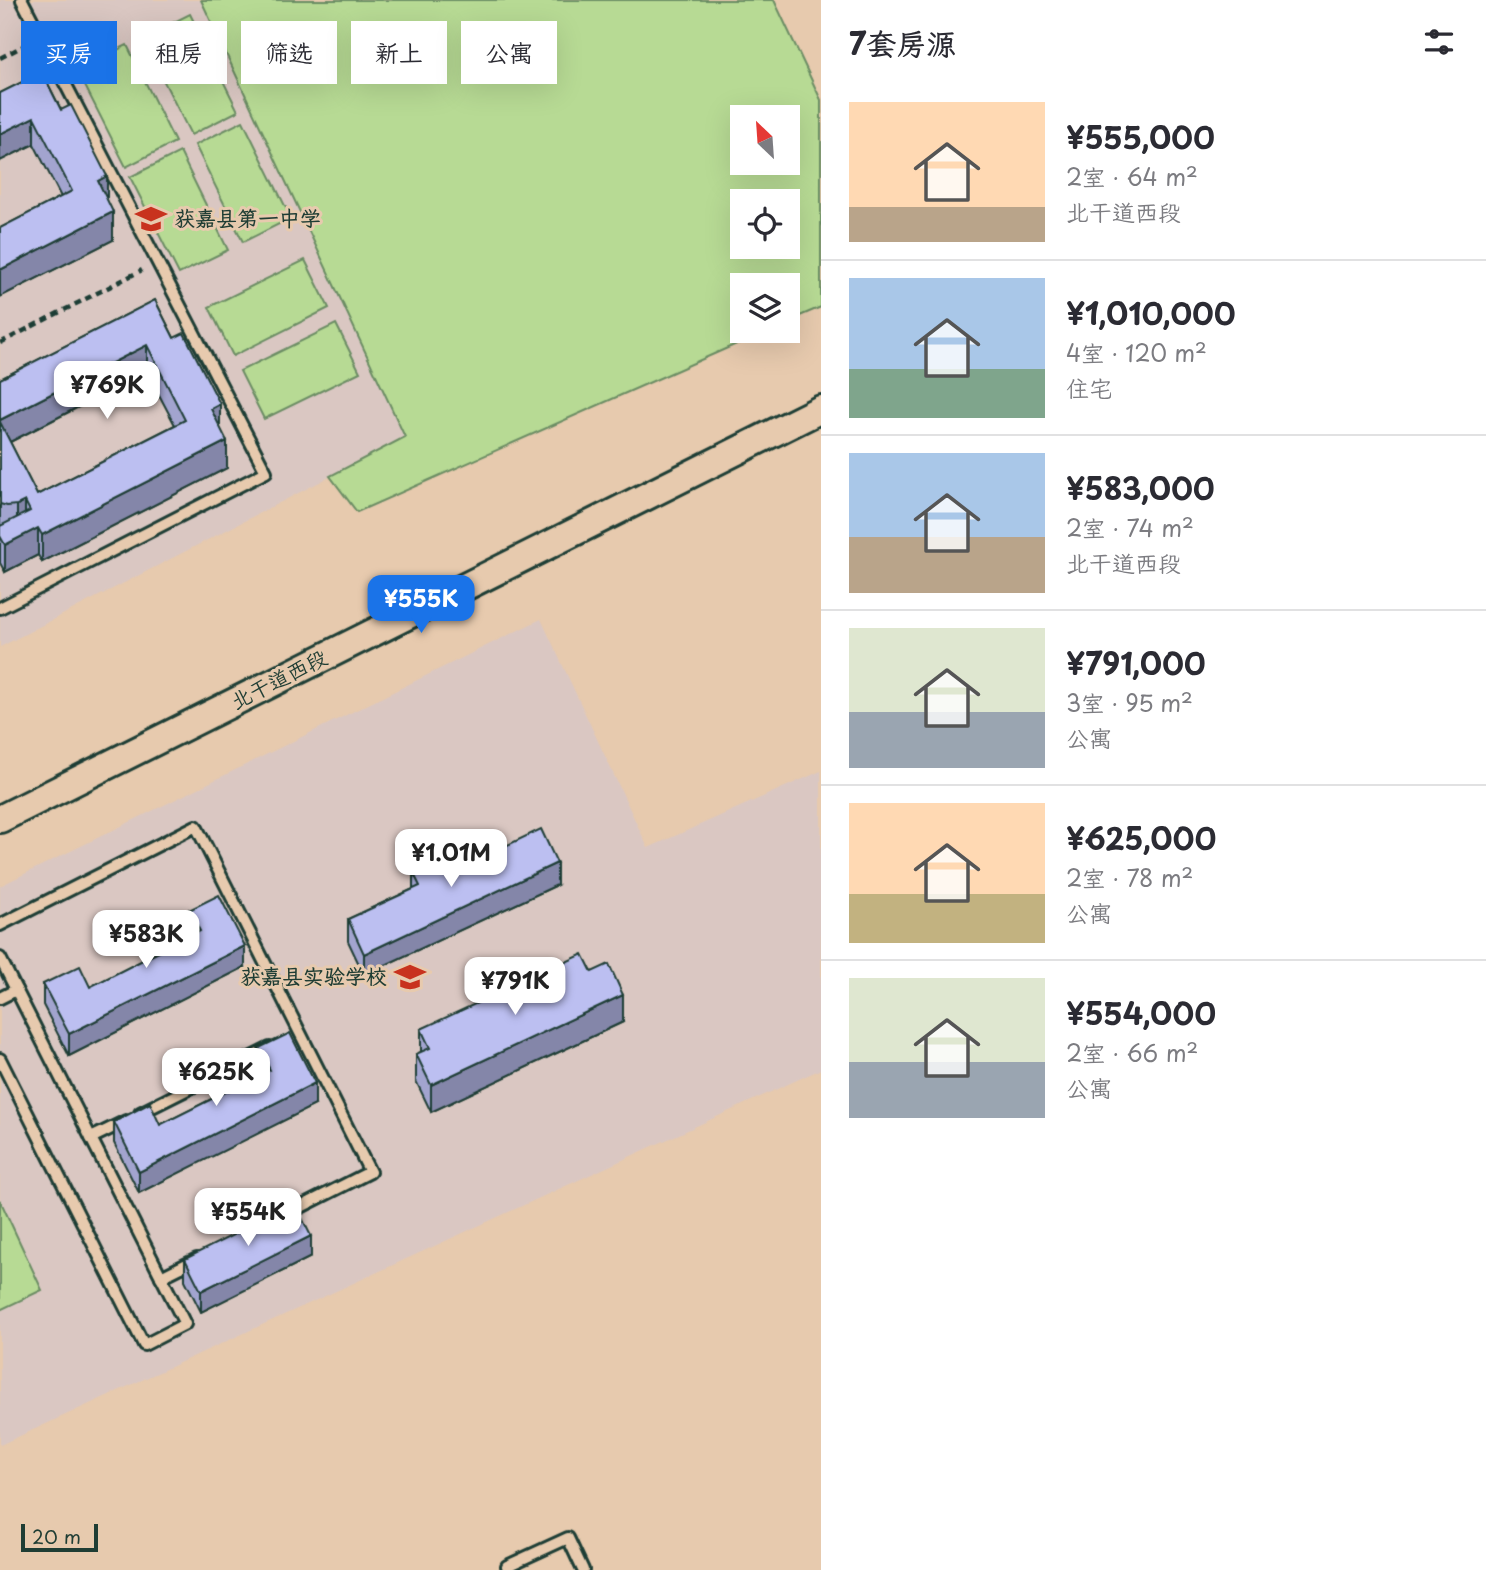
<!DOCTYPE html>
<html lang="zh">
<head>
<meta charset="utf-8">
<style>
	:root { --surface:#fff; --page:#f7f7f7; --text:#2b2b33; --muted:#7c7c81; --line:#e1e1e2; --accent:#1a73e8 }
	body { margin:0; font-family:"Playpen Sans","LXGW WenKai TC",sans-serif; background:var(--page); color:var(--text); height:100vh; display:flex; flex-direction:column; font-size:26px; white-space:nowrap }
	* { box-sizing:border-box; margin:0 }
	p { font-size:23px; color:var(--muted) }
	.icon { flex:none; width:38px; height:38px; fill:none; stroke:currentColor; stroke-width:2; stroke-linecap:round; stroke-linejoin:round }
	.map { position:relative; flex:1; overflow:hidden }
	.side { display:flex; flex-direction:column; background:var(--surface); width:665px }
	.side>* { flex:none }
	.top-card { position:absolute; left:21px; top:21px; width:665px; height:63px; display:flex; gap:14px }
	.needle { width:46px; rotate:335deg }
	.tools { position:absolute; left:730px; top:105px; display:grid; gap:14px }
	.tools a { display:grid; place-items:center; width:70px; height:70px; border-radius:0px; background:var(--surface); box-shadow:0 7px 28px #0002; font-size:35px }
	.scale { position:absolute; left:21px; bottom:18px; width:77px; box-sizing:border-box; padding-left:7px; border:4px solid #1f3d34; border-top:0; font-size:19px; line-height:24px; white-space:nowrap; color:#1f3d34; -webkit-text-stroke:5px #e7caae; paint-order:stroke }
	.price { position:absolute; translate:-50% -60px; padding:0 16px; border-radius:14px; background:#fff; color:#222; font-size:23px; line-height:46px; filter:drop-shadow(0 2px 4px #0008) }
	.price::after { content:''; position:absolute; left:50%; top:42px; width:21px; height:16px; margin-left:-10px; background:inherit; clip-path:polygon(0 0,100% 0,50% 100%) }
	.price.on { background:var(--accent); color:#fff }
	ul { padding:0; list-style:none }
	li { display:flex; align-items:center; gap:21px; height:175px; padding:0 28px }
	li+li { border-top:2px solid var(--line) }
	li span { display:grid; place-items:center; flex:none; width:196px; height:140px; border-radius:0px; color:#555 }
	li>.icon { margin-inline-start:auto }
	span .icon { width:84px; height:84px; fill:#fffc; stroke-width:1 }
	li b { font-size:30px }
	h2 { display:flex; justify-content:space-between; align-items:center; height:84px; padding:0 28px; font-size:30px }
	.pill { padding:0 24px; border-radius:0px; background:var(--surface); box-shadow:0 7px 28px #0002; font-size:24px; line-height:63px }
	.pill.on { background:var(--accent); color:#fff }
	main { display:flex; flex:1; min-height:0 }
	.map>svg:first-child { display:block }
	.built { fill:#dac7c2 }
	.green { fill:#b7da94; stroke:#6b8c64; stroke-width:2; fill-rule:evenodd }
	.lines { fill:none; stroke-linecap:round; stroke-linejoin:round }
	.service-casing { stroke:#1f3d34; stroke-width:16 }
	.tertiary-casing { stroke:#1f3d34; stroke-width:32 }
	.path { stroke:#1f3d34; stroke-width:4.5; stroke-dasharray:7 5; stroke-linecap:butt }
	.service { stroke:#e7caae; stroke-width:10 }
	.tertiary { stroke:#e7caae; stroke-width:26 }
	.wall { fill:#a2a4cf; stroke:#1f3d34; stroke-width:2; fill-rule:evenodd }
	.shaded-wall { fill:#8486a9; stroke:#1f3d34; stroke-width:2 }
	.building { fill:#bcbff1; stroke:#1f3d34; stroke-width:2 }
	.labels { text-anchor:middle; stroke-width:6; stroke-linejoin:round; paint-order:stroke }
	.poi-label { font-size:21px; font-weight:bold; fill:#1f3d34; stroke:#e7caae; text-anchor:start }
	.street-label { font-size:21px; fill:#1f3d34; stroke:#e7caae }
</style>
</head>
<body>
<main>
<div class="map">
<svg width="821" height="1570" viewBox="0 0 821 1570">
	<rect width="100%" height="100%" fill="#e7caae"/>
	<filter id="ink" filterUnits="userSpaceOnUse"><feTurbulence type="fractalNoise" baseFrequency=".0143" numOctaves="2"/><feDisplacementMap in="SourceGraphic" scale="14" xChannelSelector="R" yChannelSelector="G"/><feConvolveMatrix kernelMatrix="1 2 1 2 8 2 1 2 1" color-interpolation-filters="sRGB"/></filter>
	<g filter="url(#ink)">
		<g class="built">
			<polygon points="0,0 201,0 405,438 0,647"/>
			<polygon points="541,619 648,848 821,771 821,1069 0,1445 0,886"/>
		</g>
		<g class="green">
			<path d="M 201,0 L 774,0 L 821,100 L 821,307 L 788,321 L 788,285 L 742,285 L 742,331 L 766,331 L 357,512 L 330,476 L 405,437 ZM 742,117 L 788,117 L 788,163 L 742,163 ZM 742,201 L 788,201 L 788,247 L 742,247 Z"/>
			<polygon points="190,14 238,111 191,135 142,38"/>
			<polygon points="127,45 175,142 126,167 77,70"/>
			<polygon points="243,121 291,218 243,242 195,145"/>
			<polygon points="180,152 228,250 179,274 130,177"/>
			<polygon points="305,260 329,308 233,356 209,307"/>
			<polygon points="336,324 360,372 264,419 240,371"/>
			<polygon points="0,1200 42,1290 0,1310"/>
		</g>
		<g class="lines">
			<defs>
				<g id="service">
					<polyline points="0,608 266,472 22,0"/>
					<polyline points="0,925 196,826 370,1172 287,1214"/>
					<polyline points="0,958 185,1324 144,1345 0,1059"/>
					<polyline points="0,998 16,990"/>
					<polyline points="140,1113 270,1048"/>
					<polyline points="91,1138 126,1121"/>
					<polyline points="161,1277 197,1259"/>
					<polyline points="509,1570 507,1566 568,1538 583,1570"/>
				</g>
				<polyline id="tertiary" points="0,819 821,409"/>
			</defs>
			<use href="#service" class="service-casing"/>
			<use href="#tertiary" class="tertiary-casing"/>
			<g class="path">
				<polyline points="0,58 27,44"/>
				<polyline points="0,343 142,270"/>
			</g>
			<use href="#service" class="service"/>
			<use href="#tertiary" class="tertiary"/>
		</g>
		<g class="wall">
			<polygon points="42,72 107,200 113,240 0,297 0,228 61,197 34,144 0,161 0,93"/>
			<path d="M 155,300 L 220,429 L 227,468 L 42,562 L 38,555 L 5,572 L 0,563 L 0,379 ZM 147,372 L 175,425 L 37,495 L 10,442 Z"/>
			<polygon points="472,862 557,885 364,975 348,941 348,919 413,889 413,872"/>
			<polygon points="189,910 245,967 69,1056 43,1005 43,984 90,987 191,936 189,932"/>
			<polygon points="592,972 623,1022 431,1112 416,1081 416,1054 421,1052 421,1029"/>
			<polygon points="259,1048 315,1105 139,1193 114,1143 114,1122 160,1125 261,1074 259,1070"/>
			<polygon points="311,1257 201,1312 185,1280 185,1259"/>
		</g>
		<g class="shaded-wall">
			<polygon points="34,117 34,144 0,161 0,134"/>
			<polygon points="107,176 107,203 98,181"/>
			<polygon points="113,212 113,240 0,297 0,270"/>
			<polygon points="147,345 147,372 0,447 0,420"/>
			<polygon points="220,404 220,432 211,409"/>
			<polygon points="227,441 227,468 42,562 42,535"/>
			<polygon points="25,501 25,528 17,532 17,505"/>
			<polygon points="38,528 38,555 5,572 5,545"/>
			<polygon points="557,863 557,885 364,975 364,954"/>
			<polygon points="245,946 245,967 69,1056 69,1034"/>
			<polygon points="623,995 623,1022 431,1112 431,1085"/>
			<polygon points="315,1083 315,1105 139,1193 139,1172"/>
			<polygon points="311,1236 311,1257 201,1312 201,1291"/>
		</g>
		<g class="building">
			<polygon points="42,72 61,110 71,105 107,176 98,181 113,212 0,270 0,228 72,191 34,117 0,134 0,93"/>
			<polygon points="155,300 174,338 184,333 220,404 211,409 227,441 42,535 38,528 5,545 0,536 0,526 30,511 25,501 17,505 7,506 0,504 0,422 37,495 185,420 147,345 0,420 0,379"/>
			<polygon points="541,829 557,863 364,954 348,919 420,886 413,872 465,848 472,862"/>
			<polygon points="219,895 245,946 69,1034 43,984 80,966 90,987 200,931 189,910"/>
			<polygon points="583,954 592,972 609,964 623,995 431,1085 416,1054 430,1048 421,1029"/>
			<polygon points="290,1033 315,1083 139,1172 114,1122 150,1103 160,1125 270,1070 259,1048"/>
			<polygon points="295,1204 311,1236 201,1291 185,1259"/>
		</g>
	</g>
	<defs>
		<symbol id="school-bare" viewBox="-9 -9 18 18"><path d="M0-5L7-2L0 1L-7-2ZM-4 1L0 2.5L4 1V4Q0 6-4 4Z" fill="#c8321e" stroke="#e7caae" stroke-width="2.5" paint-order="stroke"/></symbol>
	</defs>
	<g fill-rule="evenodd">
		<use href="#school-bare" x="129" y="197" width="44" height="44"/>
		<use href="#school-bare" x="388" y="955" width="44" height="44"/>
	</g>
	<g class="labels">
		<g class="poi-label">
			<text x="174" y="226">获嘉县第一中学</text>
			<text x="387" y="984" text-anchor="end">获嘉县实验学校</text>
		</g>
		<g class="street-label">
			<text transform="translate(279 680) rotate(-27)" y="7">北干道西段</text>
		</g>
	</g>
</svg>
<div class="tools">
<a><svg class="needle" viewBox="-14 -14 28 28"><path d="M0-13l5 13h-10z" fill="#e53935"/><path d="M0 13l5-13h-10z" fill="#7c7c81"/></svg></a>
<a><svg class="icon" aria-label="locate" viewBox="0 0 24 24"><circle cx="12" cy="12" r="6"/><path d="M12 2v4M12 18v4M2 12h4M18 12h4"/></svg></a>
<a><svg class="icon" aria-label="layers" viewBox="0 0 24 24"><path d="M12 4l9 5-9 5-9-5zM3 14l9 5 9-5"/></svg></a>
</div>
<div class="scale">20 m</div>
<b class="price" style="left:107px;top:421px">¥769K</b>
<b class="price on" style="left:421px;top:635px">¥555K</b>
<b class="price" style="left:451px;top:889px">¥1.01M</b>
<b class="price" style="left:146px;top:970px">¥583K</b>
<b class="price" style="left:515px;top:1017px">¥791K</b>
<b class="price" style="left:216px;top:1108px">¥625K</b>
<b class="price" style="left:248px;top:1248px">¥554K</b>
<div class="top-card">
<a class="pill on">买房</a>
<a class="pill">租房</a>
<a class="pill">筛选</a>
<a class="pill">新上</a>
<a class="pill">公寓</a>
</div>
</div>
<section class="side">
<h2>7套房源<svg class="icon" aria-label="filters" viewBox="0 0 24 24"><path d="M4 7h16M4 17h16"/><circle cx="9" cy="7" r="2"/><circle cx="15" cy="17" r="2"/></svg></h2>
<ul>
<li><span style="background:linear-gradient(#ffd9b3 75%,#b9a48a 0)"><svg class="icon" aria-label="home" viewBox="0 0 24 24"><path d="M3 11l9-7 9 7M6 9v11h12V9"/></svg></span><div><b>¥555,000</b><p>2室 · 64 m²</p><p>北干道西段</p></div></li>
<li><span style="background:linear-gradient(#a9c7e8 65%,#7fa58c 0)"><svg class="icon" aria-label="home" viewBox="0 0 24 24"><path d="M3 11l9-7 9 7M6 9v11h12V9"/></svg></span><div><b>¥1,010,000</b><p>4室 · 120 m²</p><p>住宅</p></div></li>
<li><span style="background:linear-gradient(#a9c7e8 60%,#b9a48a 0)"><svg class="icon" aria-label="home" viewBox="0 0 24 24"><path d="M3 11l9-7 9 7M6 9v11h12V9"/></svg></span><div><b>¥583,000</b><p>2室 · 74 m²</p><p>北干道西段</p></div></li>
<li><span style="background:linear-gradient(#dfe7d0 60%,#9aa5b1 0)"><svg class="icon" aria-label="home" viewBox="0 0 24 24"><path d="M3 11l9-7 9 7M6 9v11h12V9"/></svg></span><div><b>¥791,000</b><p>3室 · 95 m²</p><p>公寓</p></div></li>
<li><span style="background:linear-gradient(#ffd9b3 65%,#c2b280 0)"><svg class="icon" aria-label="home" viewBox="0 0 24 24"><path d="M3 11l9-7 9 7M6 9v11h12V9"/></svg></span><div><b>¥625,000</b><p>2室 · 78 m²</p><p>公寓</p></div></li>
<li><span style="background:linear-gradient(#dfe7d0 60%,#9aa5b1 0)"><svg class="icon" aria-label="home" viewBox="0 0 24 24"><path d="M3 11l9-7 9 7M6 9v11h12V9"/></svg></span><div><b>¥554,000</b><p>2室 · 66 m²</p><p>公寓</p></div></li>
</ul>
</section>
</main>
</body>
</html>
